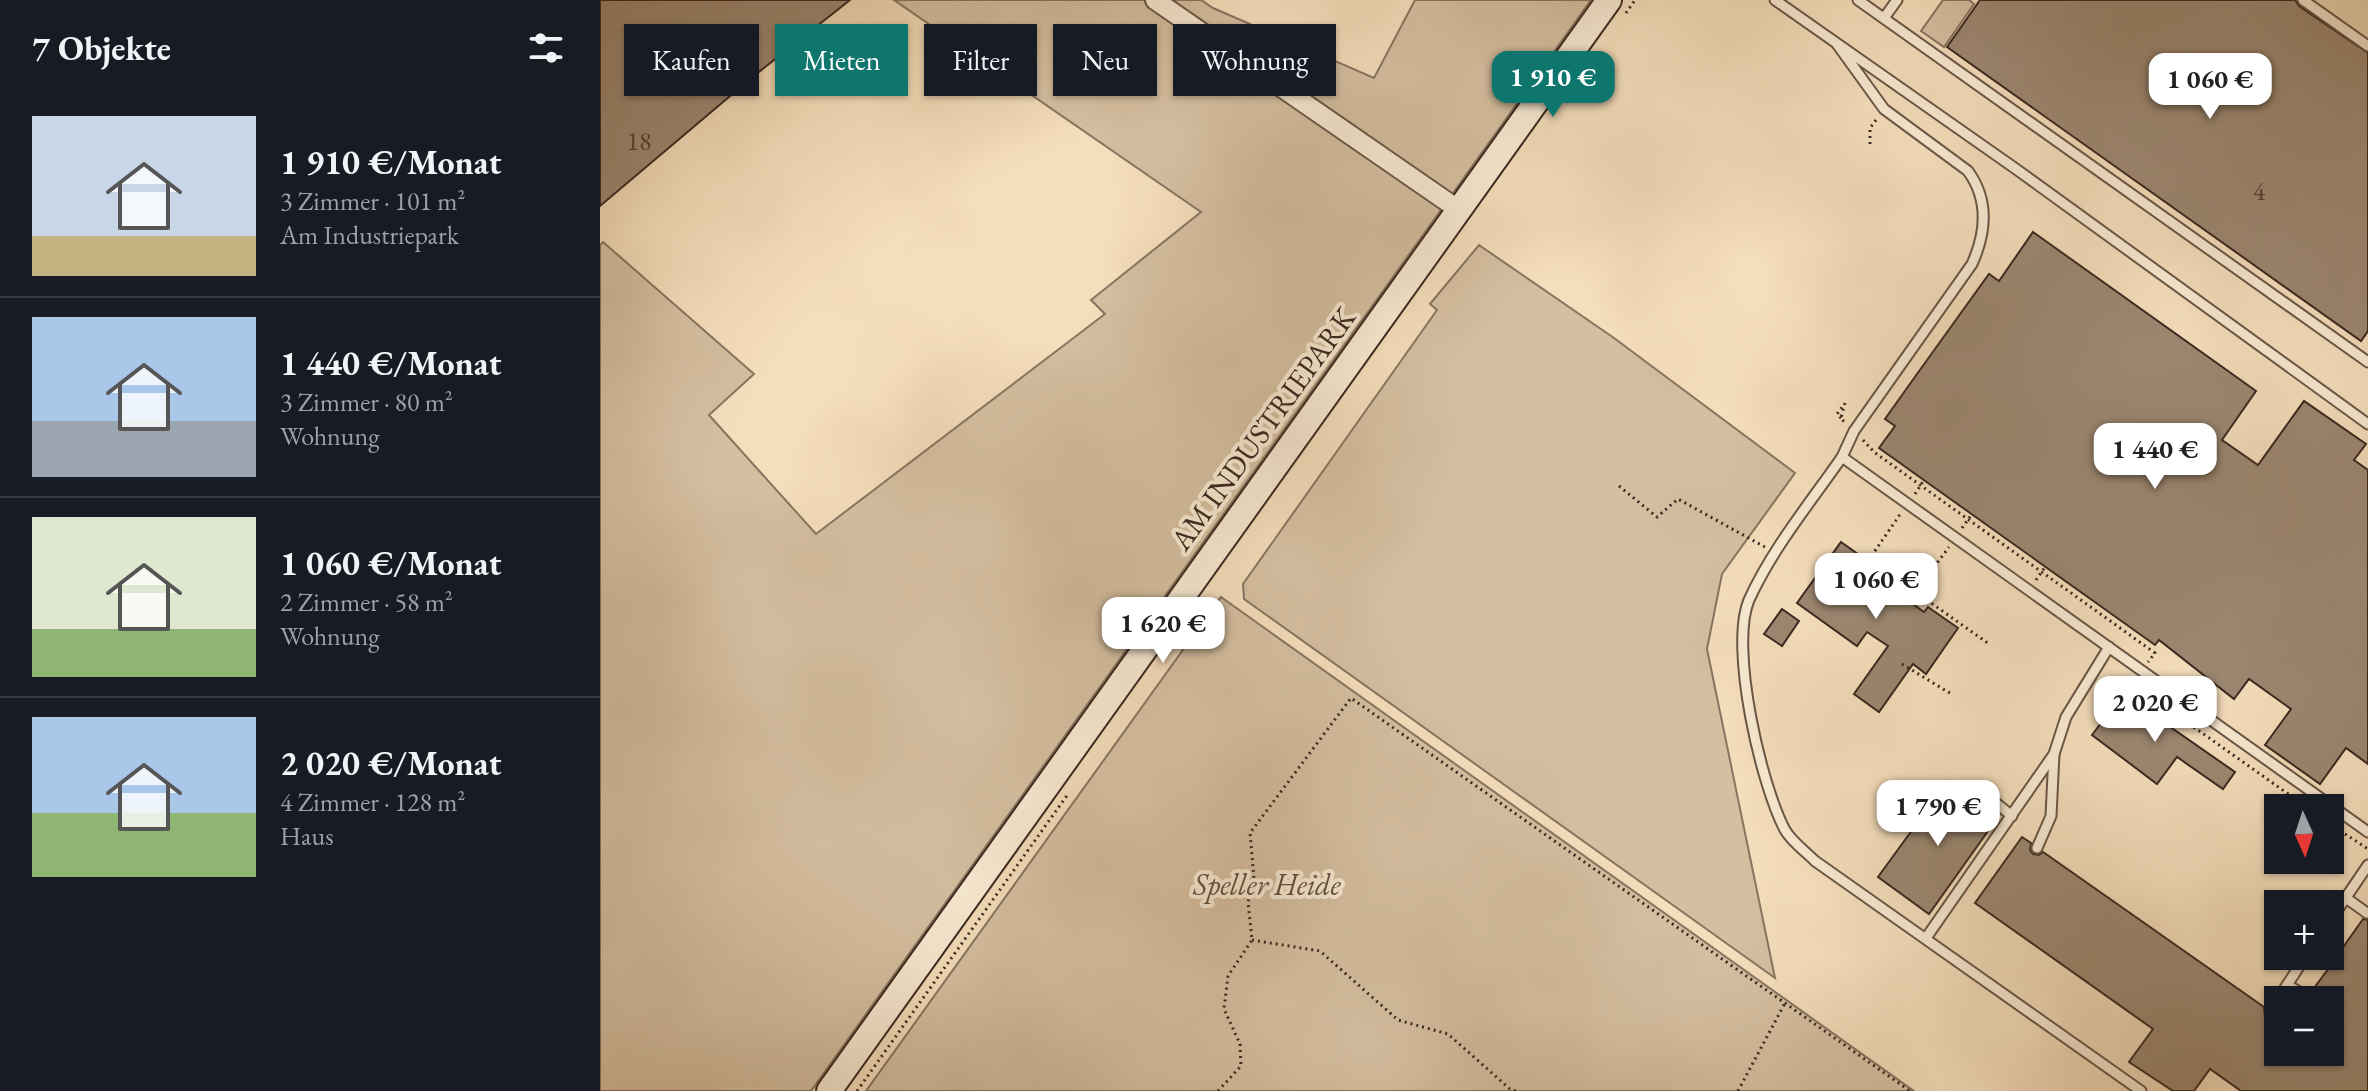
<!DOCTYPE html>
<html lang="de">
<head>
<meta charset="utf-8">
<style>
	:root { --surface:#171b24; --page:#20242c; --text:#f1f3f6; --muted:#9ea1a6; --line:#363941; --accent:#0f766e }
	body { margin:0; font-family:"EB Garamond",serif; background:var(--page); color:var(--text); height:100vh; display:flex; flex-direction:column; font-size:30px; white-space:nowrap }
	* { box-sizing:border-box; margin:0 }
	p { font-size:26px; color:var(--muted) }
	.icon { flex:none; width:44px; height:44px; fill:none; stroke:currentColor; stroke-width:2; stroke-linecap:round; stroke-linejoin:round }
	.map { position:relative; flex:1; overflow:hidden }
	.drawer { display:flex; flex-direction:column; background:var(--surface); width:600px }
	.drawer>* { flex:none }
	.hud { position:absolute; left:24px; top:24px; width:760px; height:72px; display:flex; gap:16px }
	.needle { width:52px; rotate:177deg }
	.tools { position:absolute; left:1664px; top:794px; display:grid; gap:16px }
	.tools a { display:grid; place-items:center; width:80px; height:80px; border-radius:0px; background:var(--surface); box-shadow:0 2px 6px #0004; font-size:40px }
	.price { position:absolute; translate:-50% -68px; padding:0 18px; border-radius:16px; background:#fff; color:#222; font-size:26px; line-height:52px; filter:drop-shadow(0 2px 4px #0008) }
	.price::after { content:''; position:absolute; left:50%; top:48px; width:24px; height:18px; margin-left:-12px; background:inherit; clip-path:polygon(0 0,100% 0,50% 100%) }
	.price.current { background:var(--accent); color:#fff }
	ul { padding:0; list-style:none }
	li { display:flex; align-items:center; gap:24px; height:200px; padding:0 32px }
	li+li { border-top:2px solid var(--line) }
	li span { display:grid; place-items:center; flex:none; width:224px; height:160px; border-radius:0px; color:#555 }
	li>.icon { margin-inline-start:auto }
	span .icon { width:96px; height:96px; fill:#fffc; stroke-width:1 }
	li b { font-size:34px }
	h2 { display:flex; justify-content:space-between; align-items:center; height:96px; padding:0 32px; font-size:34px }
	.pill { padding:0 28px; border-radius:0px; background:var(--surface); box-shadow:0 2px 6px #0004; font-size:28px; line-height:72px }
	.pill.current { background:var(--accent); color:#fff }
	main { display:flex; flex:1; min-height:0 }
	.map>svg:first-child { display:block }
	.green { fill:#d5bfa1; stroke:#887460; stroke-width:2 }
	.building { fill:#9c8771; stroke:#3b2820; stroke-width:2 }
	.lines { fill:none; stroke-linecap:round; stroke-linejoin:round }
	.lane-casing { stroke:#6a5647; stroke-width:13 }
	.street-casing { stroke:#6a5647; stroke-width:22 }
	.secondary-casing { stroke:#3b2820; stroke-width:28 }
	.path { stroke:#3b2820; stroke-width:3; stroke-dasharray:2 4; stroke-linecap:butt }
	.lane { stroke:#f8ead3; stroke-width:9 }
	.street { stroke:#f8ead3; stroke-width:18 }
	.secondary { stroke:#f8ead3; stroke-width:24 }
	.labels { text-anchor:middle; stroke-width:8; stroke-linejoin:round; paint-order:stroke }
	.number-label { font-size:26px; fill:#534034 }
	.street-label { font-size:30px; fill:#3b2820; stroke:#f8ead3 }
	.park-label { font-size:30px; font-style:italic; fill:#624e40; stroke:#f8ead3 }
</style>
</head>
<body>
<main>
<section class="drawer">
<h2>7 Objekte<svg class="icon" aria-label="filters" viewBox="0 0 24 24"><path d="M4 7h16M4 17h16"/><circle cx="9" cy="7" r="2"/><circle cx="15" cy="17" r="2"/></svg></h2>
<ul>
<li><span style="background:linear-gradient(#c9d6e8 75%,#c2b280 0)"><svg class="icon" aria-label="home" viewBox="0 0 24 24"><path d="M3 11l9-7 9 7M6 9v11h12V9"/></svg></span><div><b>1 910 €/Monat</b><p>3 Zimmer · 101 m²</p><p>Am Industriepark</p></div></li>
<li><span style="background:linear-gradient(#a9c7e8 65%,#9aa5b1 0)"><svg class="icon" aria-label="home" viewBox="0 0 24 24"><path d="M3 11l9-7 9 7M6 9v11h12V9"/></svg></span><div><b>1 440 €/Monat</b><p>3 Zimmer · 80 m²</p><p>Wohnung</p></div></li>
<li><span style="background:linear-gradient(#dfe7d0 70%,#8fb573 0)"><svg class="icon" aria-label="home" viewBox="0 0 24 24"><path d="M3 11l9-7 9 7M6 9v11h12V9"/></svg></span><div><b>1 060 €/Monat</b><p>2 Zimmer · 58 m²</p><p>Wohnung</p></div></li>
<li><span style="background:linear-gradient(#a9c7e8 60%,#8fb573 0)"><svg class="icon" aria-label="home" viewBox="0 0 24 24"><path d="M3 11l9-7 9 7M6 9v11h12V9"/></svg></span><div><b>2 020 €/Monat</b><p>4 Zimmer · 128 m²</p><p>Haus</p></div></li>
</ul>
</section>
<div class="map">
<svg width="1768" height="1091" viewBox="0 0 1768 1091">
	<rect width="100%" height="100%" fill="#f5debc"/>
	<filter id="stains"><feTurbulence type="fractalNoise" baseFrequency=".0025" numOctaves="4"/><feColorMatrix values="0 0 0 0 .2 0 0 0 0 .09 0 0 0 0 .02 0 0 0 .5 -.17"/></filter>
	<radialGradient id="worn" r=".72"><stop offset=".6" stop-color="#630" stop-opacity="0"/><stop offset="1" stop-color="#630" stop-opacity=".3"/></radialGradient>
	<g class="green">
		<polygon points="294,0 601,0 613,8 774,78 815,0 991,0 211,1091 0,1091 0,245 3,242 154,374 109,415 216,534 505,314 491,300 601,212"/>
		<polygon points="1343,0 1369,0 1374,4 1344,47 1321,31"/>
		<polygon points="879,245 1014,338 1195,473 1122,574 1107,649 1175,978 644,599 643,584 837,310 830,304"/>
		<polygon points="621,597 1314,1091 266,1091"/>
	</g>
	<g class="building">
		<polygon points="0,0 250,0 155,75 0,206"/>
		<polygon points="1380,0 1695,0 1699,6 1768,53 1768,331 1761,341 1347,47"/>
		<polygon points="1433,232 1656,391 1622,440 1658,465 1704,401 1766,444 1754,460 1768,470 1768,764 1746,748 1720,784 1665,745 1691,709 1649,679 1634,699 1559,640 1555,645 1279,448 1295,426 1285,419 1317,374 1389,274 1399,281"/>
		<polygon points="1241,542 1300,584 1295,591 1324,612 1328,607 1358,628 1326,674 1313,664 1279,712 1254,694 1288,646 1267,632 1257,646 1197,603"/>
		<polygon points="1182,609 1199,621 1182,646 1164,634"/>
		<polygon points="1523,694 1635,772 1623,789 1577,757 1557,784 1492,735"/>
		<polygon points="1348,781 1368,796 1367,802 1370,806 1380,804 1398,817 1329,914 1278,877"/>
		<polygon points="1422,837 1431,843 1430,850 1433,854 1439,855 1443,852 1664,1007 1665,1017 1678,1017 1678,1052 1730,1052 1730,1000 1715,1000 1712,991 1731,965 1737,966 1741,963 1742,957 1739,953 1763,919 1768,920 1768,1091 1641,1091 1610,1069 1594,1091 1573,1091 1529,1062 1553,1029 1375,903"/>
	</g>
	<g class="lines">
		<defs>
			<g id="lane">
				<polyline points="1175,0 1416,169 1768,424"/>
				<polyline points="1258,0 1768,362"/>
				<polyline points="1703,0 1768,46"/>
				<polyline points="1284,18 1297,0"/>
				<path d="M 1237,44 L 1284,109 L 1368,171 C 1389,200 1386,233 1372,264 L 1254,431 L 1242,457 L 1768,832"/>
				<path d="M 1242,457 C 1210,503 1172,549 1149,600 C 1129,647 1161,785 1185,830 C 1192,842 1205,851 1215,861 L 1541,1091"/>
				<polyline points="1374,800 1381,791 1412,816"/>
				<polyline points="1437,848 1451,816 1454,754"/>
				<polyline points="1746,898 1767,913"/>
				<polyline points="1730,921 1768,865"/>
				<polyline points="1326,938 1454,754 1466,717 1509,647"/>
				<polyline points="1730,955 1735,959"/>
				<polyline points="1687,985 1708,997"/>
				<polyline points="1670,1011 1706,956"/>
			</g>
			<polyline id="street" points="555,0 859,210"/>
			<polyline id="secondary" points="229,1091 1009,0"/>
		</defs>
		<use href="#lane" class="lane-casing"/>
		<use href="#street" class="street-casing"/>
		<use href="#secondary" class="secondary-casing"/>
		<g class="path">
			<polyline points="1026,13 1035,0"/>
			<polyline points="1270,144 1270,128 1276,120"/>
			<polyline points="1245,403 1241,418 1246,424"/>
			<polyline points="1241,418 1237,414 1243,406"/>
			<polyline points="1263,440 1274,452 1555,653 1548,662"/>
			<polyline points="1019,486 1057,517 1078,499 1165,547"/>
			<polyline points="1315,494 1324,480"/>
			<polyline points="1362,528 1372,514"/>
			<polyline points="1268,561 1301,513"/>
			<polyline points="1436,580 1445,567"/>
			<polyline points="1317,593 1389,644"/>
			<polyline points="1309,601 1349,547"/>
			<polyline points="1302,664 1353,695"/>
			<polyline points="1535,681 1533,684 1708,808"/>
			<polyline points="1730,824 1768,849"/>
			<polyline points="652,940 720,951 798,1020 848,1034 911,1090 916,1091"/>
			<polyline points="257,1091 468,794"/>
			<polyline points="618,1091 641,1066 640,1044 624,1009 628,976 652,940 648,902 654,879 650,833 751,698 1310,1091"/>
			<polyline points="1138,1091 1185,1003"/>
		</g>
		<use href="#lane" class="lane"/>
		<use href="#street" class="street"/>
		<use href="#secondary" class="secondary"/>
	</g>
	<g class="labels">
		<g class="number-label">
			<text x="39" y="150">18</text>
			<text x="1659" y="200">4</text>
		</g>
		<g class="street-label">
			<text transform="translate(663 429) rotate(-54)" y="10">AM INDUSTRIEPARK</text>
		</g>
		<g class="park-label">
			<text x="667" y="895">Speller Heide</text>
		</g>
	</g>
	<rect width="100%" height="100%" filter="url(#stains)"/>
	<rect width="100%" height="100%" fill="url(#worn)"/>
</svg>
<div class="tools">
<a><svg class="needle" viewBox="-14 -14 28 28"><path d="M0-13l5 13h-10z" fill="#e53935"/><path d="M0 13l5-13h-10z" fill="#9ea1a6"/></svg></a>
<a>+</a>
<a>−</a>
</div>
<b class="price current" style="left:953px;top:119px">1 910 €</b>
<b class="price" style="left:1610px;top:121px">1 060 €</b>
<b class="price" style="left:1555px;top:491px">1 440 €</b>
<b class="price" style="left:1276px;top:621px">1 060 €</b>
<b class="price" style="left:563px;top:665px">1 620 €</b>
<b class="price" style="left:1555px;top:744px">2 020 €</b>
<b class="price" style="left:1338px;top:848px">1 790 €</b>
<div class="hud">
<a class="pill">Kaufen</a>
<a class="pill current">Mieten</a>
<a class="pill">Filter</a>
<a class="pill">Neu</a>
<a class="pill">Wohnung</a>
</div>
</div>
</main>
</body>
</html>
